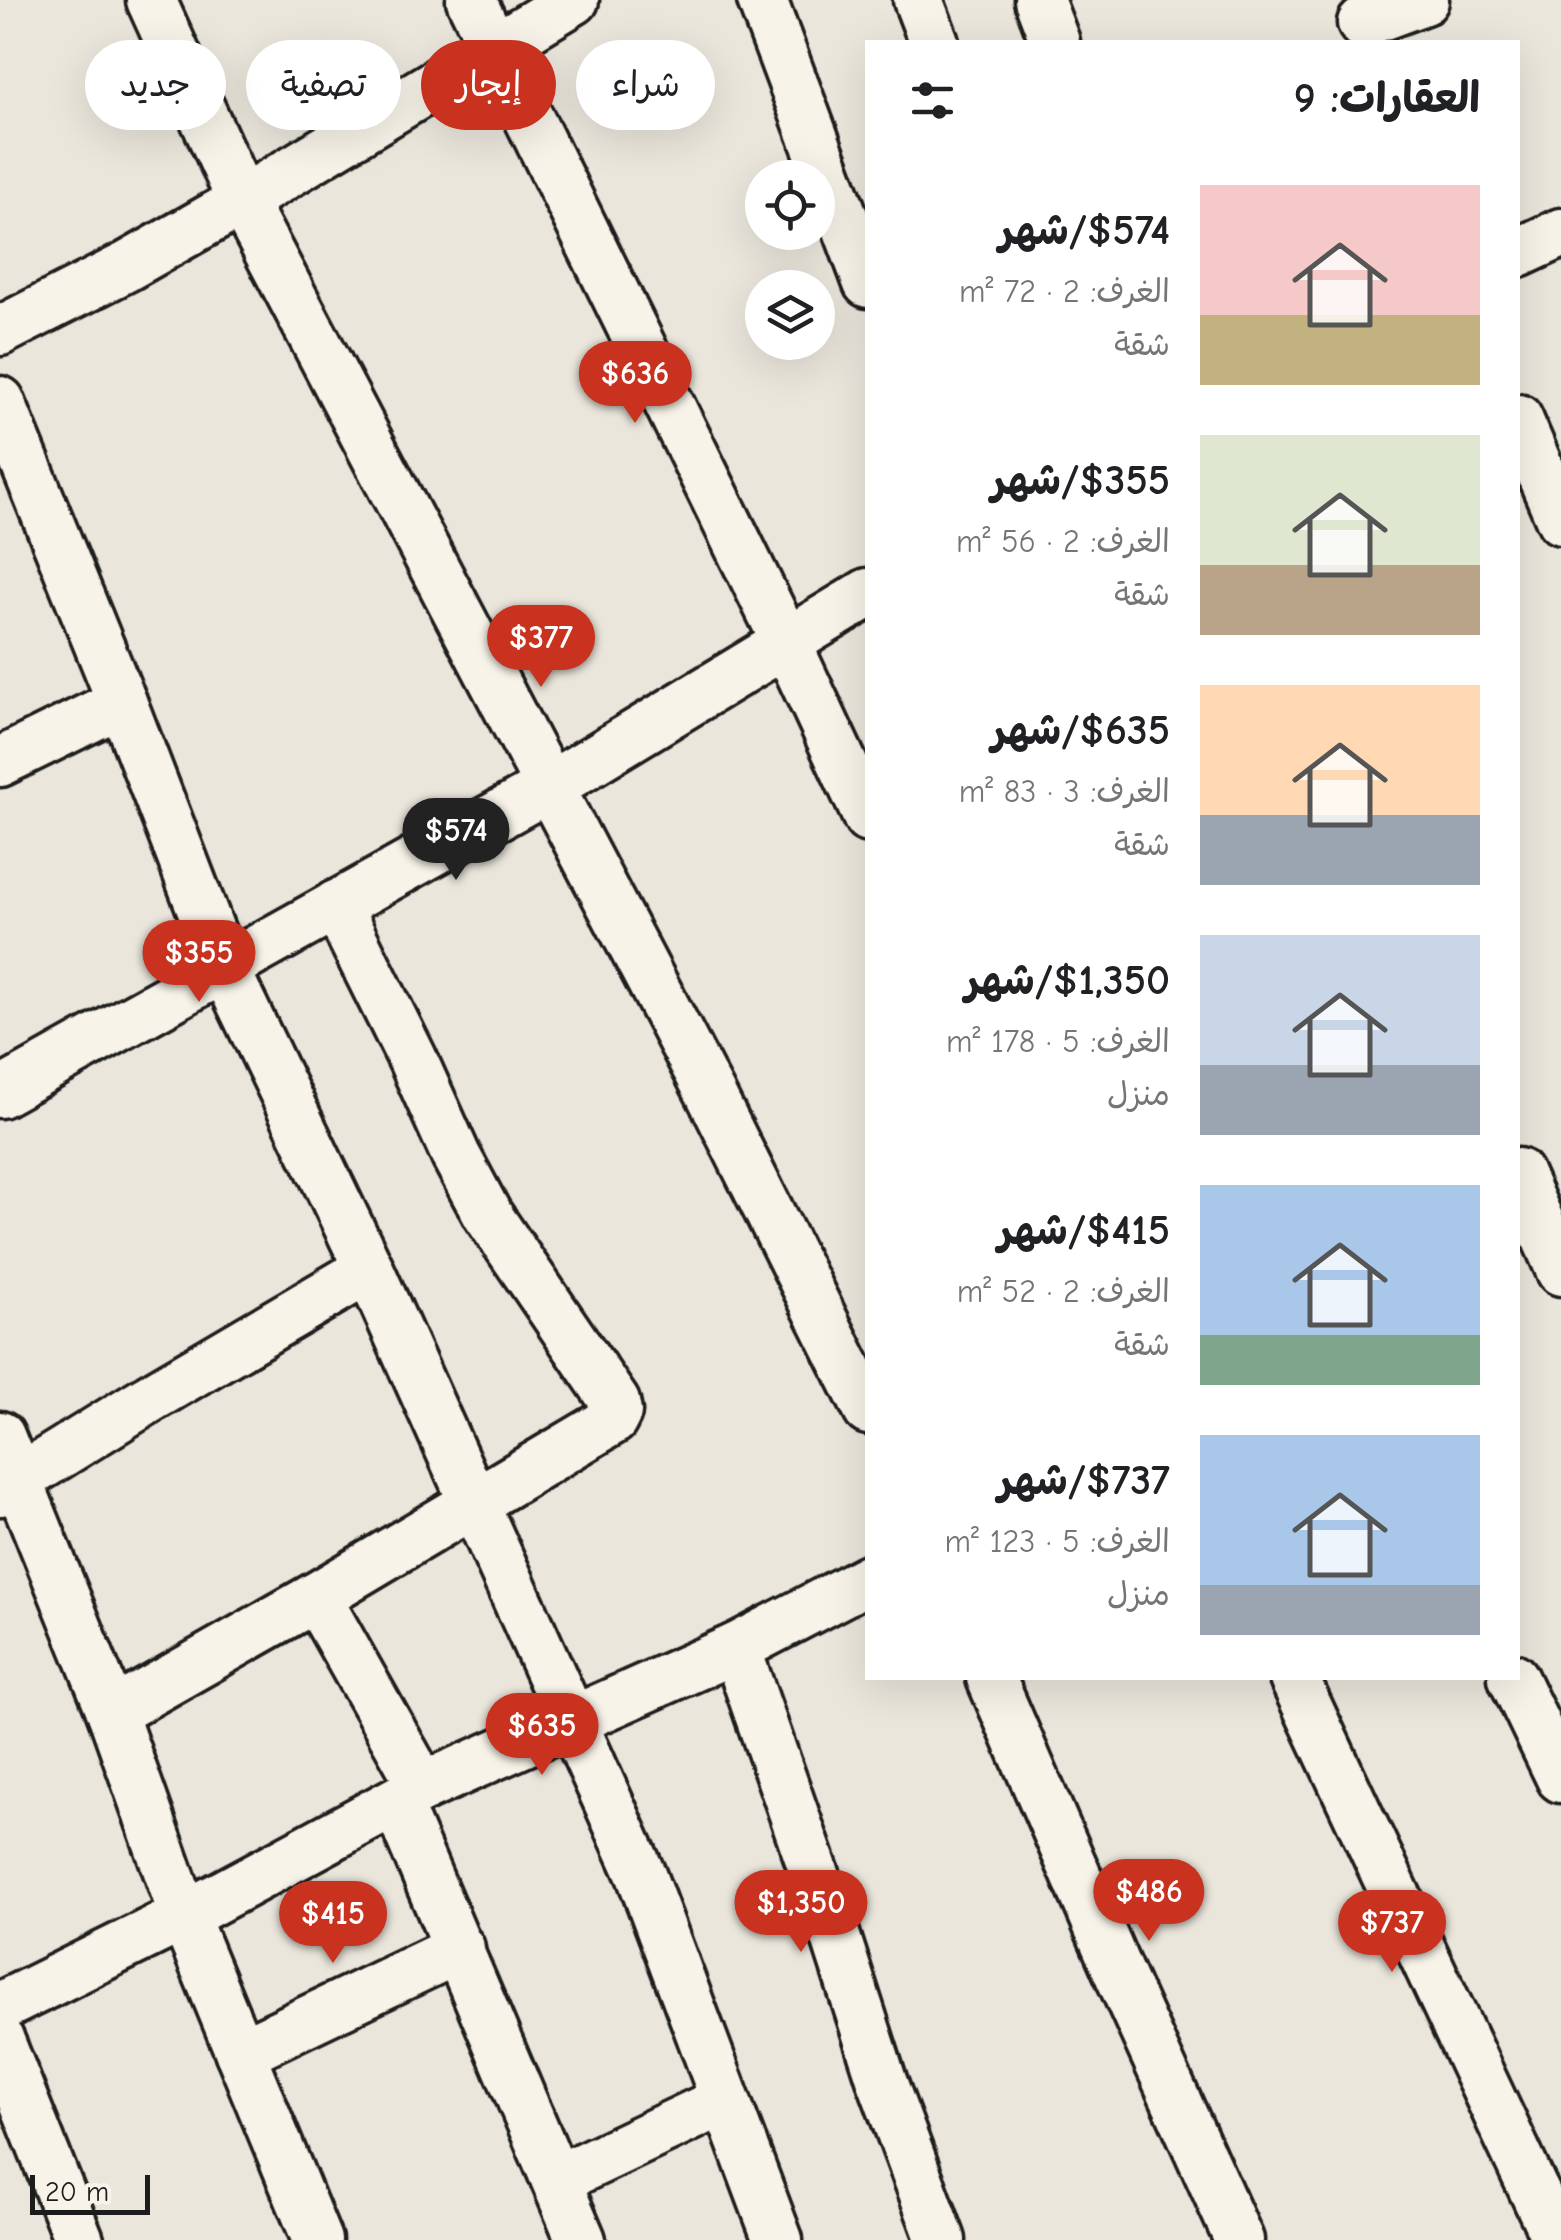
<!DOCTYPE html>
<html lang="ar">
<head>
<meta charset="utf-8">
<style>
	:root { --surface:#fff; --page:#f2f2f2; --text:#202124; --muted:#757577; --accent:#c8321e }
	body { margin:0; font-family:"Comic Neue","Playpen Sans Arabic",sans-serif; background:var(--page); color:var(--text); direction:rtl; height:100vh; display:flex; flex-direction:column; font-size:38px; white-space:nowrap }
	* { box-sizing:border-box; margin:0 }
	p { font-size:32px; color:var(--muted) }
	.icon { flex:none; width:55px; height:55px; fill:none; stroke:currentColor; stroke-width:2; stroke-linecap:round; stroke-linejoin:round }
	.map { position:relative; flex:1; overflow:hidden; direction:ltr }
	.drawer { position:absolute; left:865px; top:40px; width:655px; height:1640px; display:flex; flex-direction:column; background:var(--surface); border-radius:0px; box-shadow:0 10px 40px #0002; direction:rtl }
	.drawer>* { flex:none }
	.guide { position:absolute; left:30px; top:40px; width:685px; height:90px; direction:rtl; display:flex; gap:20px }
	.fabs { position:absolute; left:745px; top:160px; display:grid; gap:20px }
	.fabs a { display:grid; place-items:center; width:90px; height:90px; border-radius:50%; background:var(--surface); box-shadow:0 10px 40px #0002; font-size:50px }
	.scale { position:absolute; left:30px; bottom:25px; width:120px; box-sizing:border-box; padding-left:10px; border:5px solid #1c1c1c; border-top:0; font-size:28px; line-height:35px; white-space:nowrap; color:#1c1c1c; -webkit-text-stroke:8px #f7f3e8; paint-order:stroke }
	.price { position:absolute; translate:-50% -85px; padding:0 22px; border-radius:35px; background:var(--accent); color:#fff; font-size:32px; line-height:65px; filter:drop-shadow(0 2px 5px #0008) }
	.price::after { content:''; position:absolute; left:50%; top:60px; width:30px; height:22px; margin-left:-15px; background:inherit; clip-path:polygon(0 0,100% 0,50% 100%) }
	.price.selected { background:#222; color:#fff }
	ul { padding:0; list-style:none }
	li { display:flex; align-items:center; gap:30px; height:250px; padding:0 40px }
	li span { display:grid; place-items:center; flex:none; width:280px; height:200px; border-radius:0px; color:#555 }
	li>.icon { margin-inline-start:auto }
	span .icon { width:120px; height:120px; fill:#fffc; stroke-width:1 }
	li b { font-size:42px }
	h2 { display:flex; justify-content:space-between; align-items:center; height:120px; padding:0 40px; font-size:42px }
	.chip { padding:0 35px; border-radius:45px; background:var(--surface); box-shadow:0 10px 40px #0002; font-size:35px; line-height:90px }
	.chip.selected { background:var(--accent); color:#fff }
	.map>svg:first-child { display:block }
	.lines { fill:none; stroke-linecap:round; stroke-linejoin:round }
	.street-casing { stroke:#1c1c1c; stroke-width:55 }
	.street { stroke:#f7f3e8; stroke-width:48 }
</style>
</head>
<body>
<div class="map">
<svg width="1561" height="2240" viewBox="0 0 1561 2240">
	<rect width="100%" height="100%" fill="#eae6dc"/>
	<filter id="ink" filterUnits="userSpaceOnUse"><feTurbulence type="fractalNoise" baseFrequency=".01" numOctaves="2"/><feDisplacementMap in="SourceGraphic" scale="20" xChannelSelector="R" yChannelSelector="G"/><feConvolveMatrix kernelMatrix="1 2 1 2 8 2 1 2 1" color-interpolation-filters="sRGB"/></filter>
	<g filter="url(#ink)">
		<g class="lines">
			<defs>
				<g id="street">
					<polyline points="151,0 242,201 710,1093 868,1410"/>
					<polyline points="471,0 787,644 868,818"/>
					<polyline points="762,0 868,283"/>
					<polyline points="918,0 934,42"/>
					<polyline points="1039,0 1055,42"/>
					<polyline points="1362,23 1424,0"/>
					<polyline points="1518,253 1561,233"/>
					<polyline points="0,331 126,267 242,201 574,0"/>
					<polyline points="0,401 122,702 224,967 369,1269 641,1875 778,2240"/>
					<polyline points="1518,419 1561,520"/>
					<polyline points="0,762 122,702"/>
					<polyline points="0,1093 549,787 868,593"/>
					<polyline points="1518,1173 1561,1271"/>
					<polyline points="0,1436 112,1713 184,1916 317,2240"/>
					<polyline points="0,1491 150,1398 369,1269"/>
					<polyline points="316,1597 423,1787"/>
					<polyline points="736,1648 825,1903 882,2081 941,2240"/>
					<polyline points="991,1678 1119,1974 1239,2240"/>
					<polyline points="1294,1678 1557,2240"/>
					<polyline points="1513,1678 1561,1778"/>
					<polyline points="112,1713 316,1597 613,1420 617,1412 615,1402 487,1214 456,1156 412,1058 336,905"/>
					<polyline points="396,1802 581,2240"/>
					<polyline points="0,2007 184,1916 423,1787 736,1648 868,1579"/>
					<polyline points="0,2041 79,2240"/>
					<polyline points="240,2053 460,1948"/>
					<polyline points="556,2180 725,2100"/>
				</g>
			</defs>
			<use href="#street" class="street-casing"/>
			<use href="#street" class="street"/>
		</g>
	</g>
</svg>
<div class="fabs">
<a><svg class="icon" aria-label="locate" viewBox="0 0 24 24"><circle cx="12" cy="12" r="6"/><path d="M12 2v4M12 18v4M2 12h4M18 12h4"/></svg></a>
<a><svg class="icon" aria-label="layers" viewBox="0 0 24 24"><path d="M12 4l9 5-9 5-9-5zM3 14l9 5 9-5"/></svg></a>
</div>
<div class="scale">20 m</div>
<b class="price" style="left:635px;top:426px">$636</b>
<b class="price" style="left:541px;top:690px">$377</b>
<b class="price selected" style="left:456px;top:883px">$574</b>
<b class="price" style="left:199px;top:1005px">$355</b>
<b class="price" style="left:542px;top:1778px">$635</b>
<b class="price" style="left:1149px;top:1944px">$486</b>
<b class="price" style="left:801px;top:1955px">$1,350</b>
<b class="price" style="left:333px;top:1966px">$415</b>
<b class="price" style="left:1392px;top:1975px">$737</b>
<div class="guide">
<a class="chip">شراء</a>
<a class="chip selected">إيجار</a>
<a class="chip">تصفية</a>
<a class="chip">جديد</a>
</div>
<section class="drawer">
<h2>العقارات: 9<svg class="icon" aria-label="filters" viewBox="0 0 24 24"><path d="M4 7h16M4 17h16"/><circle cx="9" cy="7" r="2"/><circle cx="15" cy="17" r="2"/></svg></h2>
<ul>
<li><span style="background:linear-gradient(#f6c9c9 65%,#c2b280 0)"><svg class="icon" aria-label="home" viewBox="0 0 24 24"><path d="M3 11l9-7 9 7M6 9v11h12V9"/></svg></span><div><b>$574/شهر</b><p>الغرف: 2 · 72 m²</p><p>شقة</p></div></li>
<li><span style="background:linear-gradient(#dfe7d0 65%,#b9a48a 0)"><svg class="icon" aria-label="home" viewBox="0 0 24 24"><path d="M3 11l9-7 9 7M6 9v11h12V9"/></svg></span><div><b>$355/شهر</b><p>الغرف: 2 · 56 m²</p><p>شقة</p></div></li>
<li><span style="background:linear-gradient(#ffd9b3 65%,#9aa5b1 0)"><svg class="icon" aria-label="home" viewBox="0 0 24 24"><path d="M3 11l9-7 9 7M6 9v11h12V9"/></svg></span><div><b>$635/شهر</b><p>الغرف: 3 · 83 m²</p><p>شقة</p></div></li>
<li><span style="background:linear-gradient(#c9d6e8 65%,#9aa5b1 0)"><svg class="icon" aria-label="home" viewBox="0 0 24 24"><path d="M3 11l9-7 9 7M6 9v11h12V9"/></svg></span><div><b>$1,350/شهر</b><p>الغرف: 5 · 178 m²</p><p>منزل</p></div></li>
<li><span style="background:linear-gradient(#a9c7e8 75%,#7fa58c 0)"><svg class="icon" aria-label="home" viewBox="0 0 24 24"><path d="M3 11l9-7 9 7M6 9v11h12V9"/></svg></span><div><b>$415/شهر</b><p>الغرف: 2 · 52 m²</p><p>شقة</p></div></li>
<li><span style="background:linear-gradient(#a9c7e8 75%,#9aa5b1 0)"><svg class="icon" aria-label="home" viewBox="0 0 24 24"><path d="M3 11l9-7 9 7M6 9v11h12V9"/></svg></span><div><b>$737/شهر</b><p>الغرف: 5 · 123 m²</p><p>منزل</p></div></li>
</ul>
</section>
</div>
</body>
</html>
